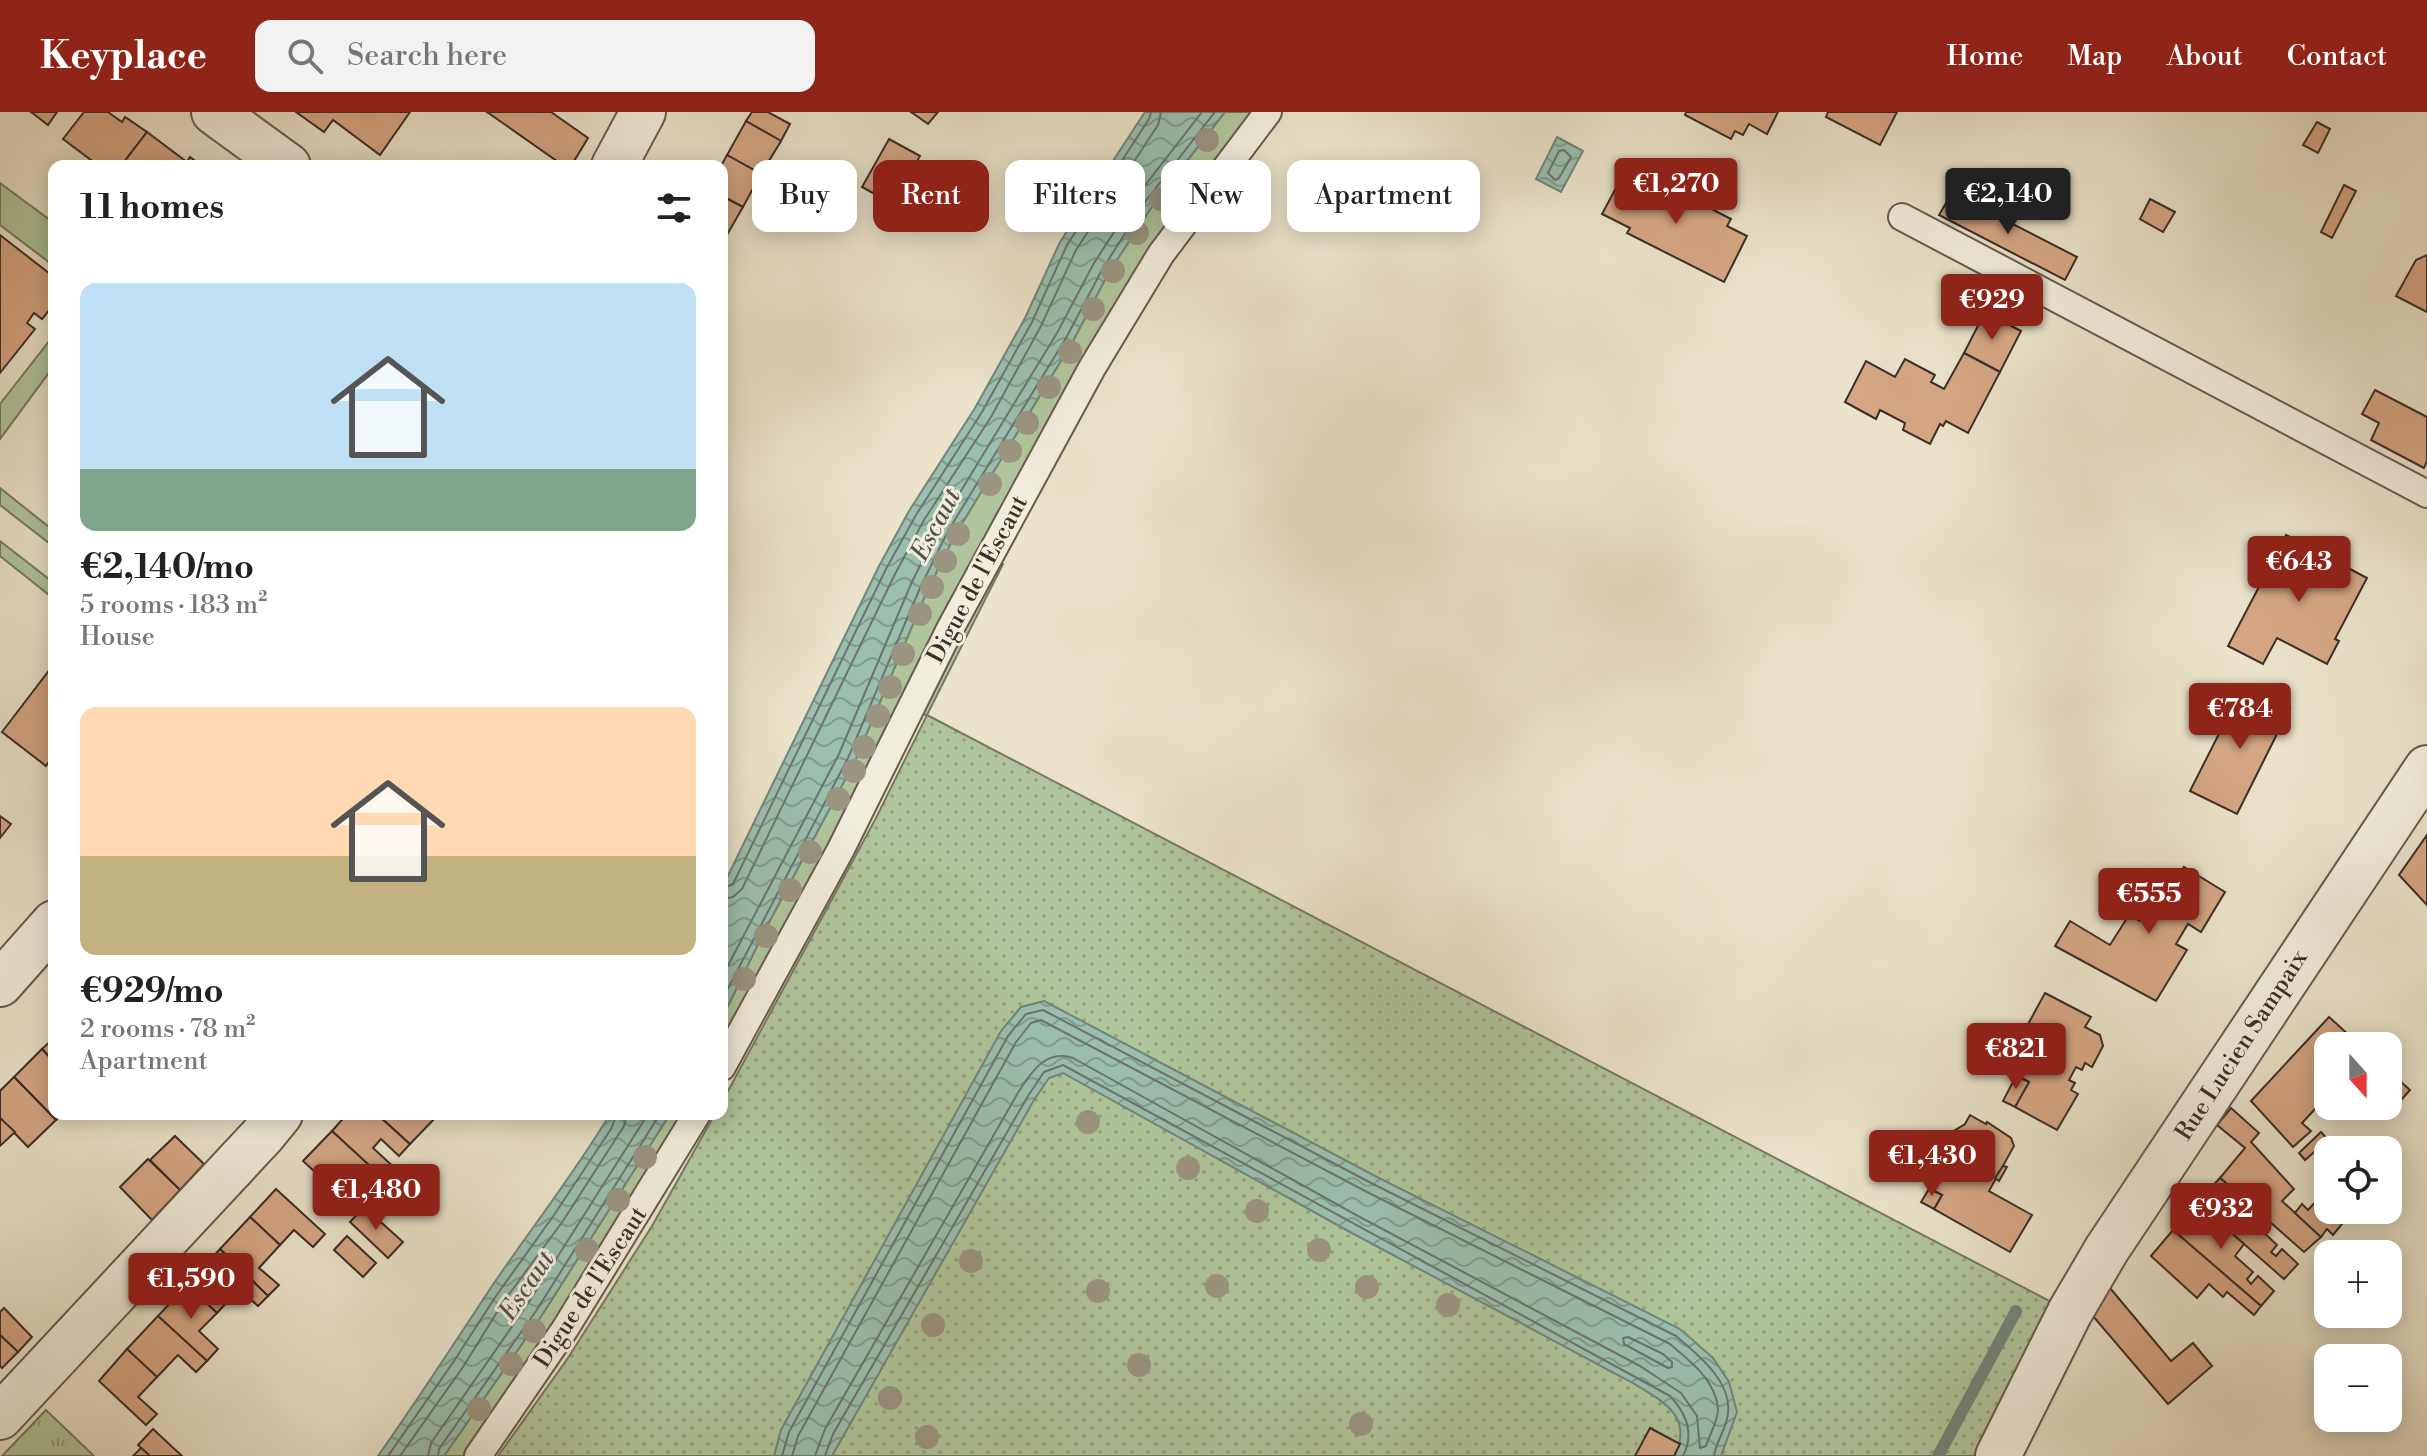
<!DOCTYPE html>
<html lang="en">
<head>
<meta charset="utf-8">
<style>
	:root { --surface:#fff; --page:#f2f2f2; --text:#222; --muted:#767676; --accent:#8f2418 }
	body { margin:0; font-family:"Libre Bodoni",serif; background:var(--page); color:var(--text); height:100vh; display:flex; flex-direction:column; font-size:30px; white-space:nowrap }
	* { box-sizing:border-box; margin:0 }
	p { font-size:26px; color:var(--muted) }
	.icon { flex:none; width:44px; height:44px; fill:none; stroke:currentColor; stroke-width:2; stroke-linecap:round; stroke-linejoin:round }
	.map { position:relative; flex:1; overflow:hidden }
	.details { position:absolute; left:48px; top:48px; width:680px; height:960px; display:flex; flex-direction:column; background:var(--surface); border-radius:16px; box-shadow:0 4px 20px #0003 }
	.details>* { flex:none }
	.top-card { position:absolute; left:752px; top:48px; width:760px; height:72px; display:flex; gap:16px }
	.needle { width:52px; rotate:159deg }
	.buttons { position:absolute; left:2314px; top:920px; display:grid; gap:16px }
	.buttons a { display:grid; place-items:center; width:88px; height:88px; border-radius:16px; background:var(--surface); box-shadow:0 4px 20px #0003; font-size:40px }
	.price { position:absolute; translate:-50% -68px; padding:0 18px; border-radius:8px; background:var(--accent); color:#fff; font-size:26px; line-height:52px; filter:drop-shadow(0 2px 4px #0008) }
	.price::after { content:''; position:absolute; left:50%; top:48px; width:24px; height:18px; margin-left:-12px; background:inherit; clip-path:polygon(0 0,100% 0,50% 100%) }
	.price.selected { background:#222; color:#fff }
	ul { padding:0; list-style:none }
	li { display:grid; align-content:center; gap:16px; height:424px; padding:0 32px }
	li span { display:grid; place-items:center; height:248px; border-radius:16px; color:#555 }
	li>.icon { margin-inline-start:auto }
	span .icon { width:144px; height:144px; fill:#fffc; stroke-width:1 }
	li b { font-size:34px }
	h2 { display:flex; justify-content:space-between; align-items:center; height:96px; padding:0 32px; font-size:34px }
	.tag { padding:0 28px; border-radius:16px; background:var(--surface); box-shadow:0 4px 20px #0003; font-size:28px; line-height:72px }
	.tag.selected { background:var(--accent); color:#fff }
	header { display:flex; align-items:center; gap:48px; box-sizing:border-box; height:112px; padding:0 40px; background:var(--accent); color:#fff }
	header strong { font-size:38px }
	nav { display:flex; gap:44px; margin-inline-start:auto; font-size:28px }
	.search { width:560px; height:72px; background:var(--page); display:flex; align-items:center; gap:20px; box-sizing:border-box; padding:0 28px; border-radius:16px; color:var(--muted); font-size:30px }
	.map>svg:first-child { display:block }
	.grass { fill:#b0c59b; stroke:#767962; stroke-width:2 }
	.park { fill:url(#park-tufts); stroke:#767962; stroke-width:2 }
	.garden { fill:url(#garden-dots); stroke:#767962; stroke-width:2 }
	.water { fill:url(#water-waves); stroke:#748579; stroke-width:2 }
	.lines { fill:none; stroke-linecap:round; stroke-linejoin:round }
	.shore { stroke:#6a766c; stroke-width:2 }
	.stream { stroke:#748579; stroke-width:12 }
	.building { fill:#d5a684; stroke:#3b2d28; stroke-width:2 }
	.service-casing { stroke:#675a50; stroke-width:30 }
	.minor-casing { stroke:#675a50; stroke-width:48 }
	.service { stroke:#f1eddc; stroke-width:26 }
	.minor { stroke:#f1eddc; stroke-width:44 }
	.tree { fill:#9a9480 }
	.labels { text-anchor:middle; stroke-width:6; stroke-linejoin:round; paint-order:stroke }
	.street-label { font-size:24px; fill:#3b2d28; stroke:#f1eddc }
	.water-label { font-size:26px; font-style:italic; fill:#53524a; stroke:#f1eddc }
</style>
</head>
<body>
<header>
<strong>Keyplace</strong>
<div class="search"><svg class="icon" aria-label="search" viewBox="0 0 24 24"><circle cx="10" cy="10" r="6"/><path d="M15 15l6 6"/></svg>Search here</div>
<nav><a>Home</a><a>Map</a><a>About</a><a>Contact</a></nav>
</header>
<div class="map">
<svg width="2427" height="1344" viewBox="0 0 2427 1344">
	<defs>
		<pattern id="park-tufts" width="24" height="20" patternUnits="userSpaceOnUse" patternTransform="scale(2)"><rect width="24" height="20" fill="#b0c59b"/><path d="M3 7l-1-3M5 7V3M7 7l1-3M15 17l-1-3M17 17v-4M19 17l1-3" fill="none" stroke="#90a07e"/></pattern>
		<pattern id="garden-dots" width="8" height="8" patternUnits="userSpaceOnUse" patternTransform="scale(2)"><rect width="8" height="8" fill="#b0c59b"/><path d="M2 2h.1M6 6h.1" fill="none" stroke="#90a07e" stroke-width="1.8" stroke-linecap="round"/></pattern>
		<pattern id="water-waves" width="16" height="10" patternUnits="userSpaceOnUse" patternTransform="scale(2)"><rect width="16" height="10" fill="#9abfaf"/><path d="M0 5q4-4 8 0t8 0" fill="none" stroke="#7f9c8e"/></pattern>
	</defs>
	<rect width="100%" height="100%" fill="#eae3c9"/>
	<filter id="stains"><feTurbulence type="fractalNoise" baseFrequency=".0025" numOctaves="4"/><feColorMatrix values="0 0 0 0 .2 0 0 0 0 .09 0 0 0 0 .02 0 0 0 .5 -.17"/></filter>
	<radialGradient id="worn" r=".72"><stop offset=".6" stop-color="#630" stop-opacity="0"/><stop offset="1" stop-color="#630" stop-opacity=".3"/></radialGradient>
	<g class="grass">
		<polygon points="1225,0 1256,0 861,679 722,939 722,906 766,816 855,649 927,479 955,423 1073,229 1109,160 1155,90"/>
		<polygon points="0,71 54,111 54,154 0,113"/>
		<polygon points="54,223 54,254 0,327 0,292"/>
		<polygon points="0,376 54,419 54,435 0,393"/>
		<polygon points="0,429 54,471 54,487 0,444"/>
		<polygon points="996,449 1003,452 927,603 919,602"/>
		<polygon points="670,1002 687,1002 613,1127 467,1344 444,1344 542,1203"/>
	</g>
	<polygon class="park" points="46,1298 94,1344 2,1344"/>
	<polygon class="garden" points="927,603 2057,1193 1976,1344 498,1344 568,1246 652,1114 715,1002 722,1002 722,990 876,706"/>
	<g class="water">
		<polygon points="1145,0 1225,0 1155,90 1109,160 1073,229 955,423 927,479 855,649 766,816 722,906 722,776 879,454 909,399 975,296 1025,206 1060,130"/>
		<polygon points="1557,25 1583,39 1561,80 1536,67"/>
		<path d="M 1044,889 L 1377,1065 L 1680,1217 L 1713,1246 L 1729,1270 L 1737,1300 L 1721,1344 L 1674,1344 C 1695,1304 1661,1288 1631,1270 L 1350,1120 L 1063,961 L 1049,966 L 1034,988 L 832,1344 L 774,1344 L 781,1318 L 1001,919 L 1021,895 Z"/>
		<path d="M 610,1002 L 670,1002 L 542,1203 L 444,1344 L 378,1344 C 416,1290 452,1235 488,1180 C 528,1120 573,1064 610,1002 Z"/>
	</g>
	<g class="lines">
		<g class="shore">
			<polygon points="1564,38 1571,45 1559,66 1555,68 1548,61 1559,39"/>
			<polyline points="722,777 733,772 886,457 916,403 982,300 1032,210 1067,133 1149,7 1151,0"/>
			<polyline points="722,787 733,785 742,777 895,462 924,408 991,305 1041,214 1076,138 1158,13 1161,0"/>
			<polyline points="722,865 839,642 911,472 939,415 1057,221 1094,151 1140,80 1202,0"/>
			<polyline points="722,888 848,646 920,476 948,419 1066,226 1103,156 1148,86 1215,0"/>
			<polygon points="1628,1225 1663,1242 1672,1250 1672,1255 1668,1256 1624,1232 1623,1226"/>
			<polyline points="388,1344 454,1249 496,1184 554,1103 611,1017 617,1002"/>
			<polyline points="400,1344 463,1255 504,1189 563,1109 624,1014 627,1002"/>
			<polyline points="428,1344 431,1331 527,1193 648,1002"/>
			<polyline points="438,1344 439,1337 536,1199 660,1002"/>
			<path d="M 782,1344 L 789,1320 L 1008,924 L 1026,902 L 1043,898 L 1373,1072 L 1676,1224 C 1697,1242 1732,1269 1728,1301 C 1727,1316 1716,1329 1714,1344"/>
			<path d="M 792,1344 L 798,1324 L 1016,930 L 1031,911 L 1041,908 L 1369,1081 L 1670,1232 C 1690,1249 1717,1269 1718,1298 C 1718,1309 1709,1324 1706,1334 L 1700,1336 L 1697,1304 L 1681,1281 L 1640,1254 L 1358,1104 L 1073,946 C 1046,937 1032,959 1019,979 L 825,1317 L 815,1344"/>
			<path d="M 825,1344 L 833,1322 L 1028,984 L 1044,960 L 1063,953 L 1670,1284 C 1686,1301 1695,1321 1683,1344"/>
		</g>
		<polyline class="stream" points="1938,1344 2016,1199"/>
	</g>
	<g class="building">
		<polygon points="31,0 57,0 48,13"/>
		<polygon points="84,0 108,0 122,10 125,5 147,20 121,54 99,54 63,27"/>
		<polygon points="296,0 410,0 380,43 333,8 324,20"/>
		<polygon points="487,0 551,0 588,26 571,54 564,54"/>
		<polygon points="752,0 768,0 790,12 781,29 746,9"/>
		<polygon points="911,0 938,0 928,12"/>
		<polygon points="1686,0 1778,0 1767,22 1749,12 1743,23 1735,19 1731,27 1685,3"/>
		<polygon points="1828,0 1897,0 1880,33 1826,5"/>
		<polygon points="746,9 781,29 761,62 727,43"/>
		<polygon points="2317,10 2330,17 2318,41 2303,33"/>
		<polygon points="147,20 187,50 190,45 202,54 121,54"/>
		<polygon points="889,27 920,44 893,92 862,75"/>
		<polygon points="727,43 761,62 743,95 722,84 721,54"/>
		<polygon points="1624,61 1651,75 1653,69 1685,85 1682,91 1695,97 1698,90 1731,107 1727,114 1747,124 1724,170 1627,121 1630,116 1602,102"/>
		<polygon points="2344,73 2356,79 2332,126 2321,120"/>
		<polygon points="1952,81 2077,145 2065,168 1939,103"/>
		<polygon points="722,84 743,95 724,128 722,127"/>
		<polygon points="2150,87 2175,100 2163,120 2140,107"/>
		<polygon points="0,123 54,165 54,192 42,207 34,201 27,211 35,217 0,261"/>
		<polygon points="2427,143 2427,200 2396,184 2416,148"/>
		<polygon points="1985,200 2021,219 2000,260 1964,241"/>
		<polygon points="1964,241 2000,260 1968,321 1946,309 1943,314 1940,312 1930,332 1903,318 1905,311 1880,298 1876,307 1845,290 1866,249 1895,265 1905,247 1935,263 1931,270 1944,277"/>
		<polygon points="2375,278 2427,305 2427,349 2424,356 2371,328 2379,311 2362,302"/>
		<polygon points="2286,423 2367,466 2335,527 2339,529 2327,552 2277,526 2263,552 2228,534"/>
		<polygon points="54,552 54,643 46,654 2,620"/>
		<polygon points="2248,574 2290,596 2237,702 2190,679 2227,606 2231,608"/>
		<polygon points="0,704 11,712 0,726"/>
		<polygon points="2427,723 2427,793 2399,763"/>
		<polygon points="2184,755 2225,780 2201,820 2188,812 2176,832 2187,838 2156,889 2055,834 2070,809 2110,833 2129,803 2140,809 2166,767 2174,772"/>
		<polygon points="2045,881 2091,905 2085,915 2100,923 2103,934 2092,955 2085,951 2082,958 2076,955 2069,968 2075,971 2071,978 2078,982 2057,1018 2015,995 2029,970 1992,950 2008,920 2020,927"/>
		<polygon points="2329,905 2361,934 2328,934 2328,983 2302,1011 2311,1019 2293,1035 2251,989"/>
		<polygon points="54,926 54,950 42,937"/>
		<polygon points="42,937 54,950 54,1002 63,1002 56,1008 14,965"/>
		<polygon points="2388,958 2410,978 2385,1006 2372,994 2388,994"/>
		<polygon points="2016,964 2029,970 2015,995 2003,989"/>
		<polygon points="14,965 56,1008 28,1035 0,1006 0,979"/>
		<polygon points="2231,996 2259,1021 2251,1030 2294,1077 2282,1089 2321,1125 2304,1140 2220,1066 2245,1036 2217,1013"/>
		<polygon points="347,1002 377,1002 410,1032 399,1044 381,1027 373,1036 409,1069 397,1079 332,1019"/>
		<polygon points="377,1002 439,1002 410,1032"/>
		<polygon points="1970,1003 1986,1012 1987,1010 2011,1026 2014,1034 1989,1079 2032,1103 2010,1140 1934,1097 1942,1083 1934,1079 1932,1072 1953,1034 1952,1020 1965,1012"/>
		<polygon points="0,1006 15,1020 0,1034"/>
		<polygon points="332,1019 384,1067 365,1087 361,1084 352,1094 303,1049"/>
		<polygon points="2321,1020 2328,1028 2305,1048 2299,1041"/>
		<polygon points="175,1024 204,1052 180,1078 150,1048"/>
		<polygon points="148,1047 180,1078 152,1108 120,1075"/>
		<polygon points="2003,1054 2007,1055 1999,1069 1995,1066"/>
		<polygon points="2220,1066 2267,1107 2259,1116 2277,1133 2271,1140 2276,1144 2282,1137 2298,1152 2284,1167 2197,1091"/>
		<polygon points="1932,1072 1934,1079 1942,1083 1934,1097 1921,1090"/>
		<polygon points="276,1077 325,1122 313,1135 294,1118 280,1133 250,1105"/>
		<polygon points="2319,1086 2342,1112 2333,1123 2327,1117 2321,1125 2295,1101 2302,1092 2308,1098"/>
		<polygon points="2197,1091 2244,1132 2235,1144 2253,1160 2247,1167 2251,1172 2258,1164 2274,1179 2261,1194 2173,1118"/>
		<polygon points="364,1095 403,1130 388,1146 350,1110"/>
		<polygon points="250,1105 280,1133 259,1156 279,1173 268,1184 220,1137"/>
		<polygon points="2173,1118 2261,1194 2254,1203 2227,1180 2223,1185 2209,1172 2197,1186 2151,1144"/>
		<polygon points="347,1124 376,1151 363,1165 334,1138"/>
		<polygon points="220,1137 268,1184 258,1194 239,1177 217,1201 187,1173"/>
		<polygon points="187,1173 217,1201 199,1219 218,1237 207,1249 158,1204"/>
		<polygon points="2110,1176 2171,1249 2193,1231 2212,1254 2168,1292 2092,1203"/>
		<polygon points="4,1196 32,1225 18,1240 0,1223 0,1200"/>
		<polygon points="158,1204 207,1249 196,1260 178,1243 157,1265 127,1237"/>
		<polygon points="0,1223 18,1240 2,1256 0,1254"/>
		<polygon points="127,1237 157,1265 138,1285 157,1302 146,1313 99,1269"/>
		<polygon points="1650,1316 1680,1332 1674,1344 1635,1344"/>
		<polygon points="153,1317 182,1344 150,1344 138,1333"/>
		<polygon points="141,1336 150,1344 133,1344"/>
	</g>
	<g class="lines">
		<defs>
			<g id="service">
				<polyline points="1902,105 2427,382"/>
				<polyline points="722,955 841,737 950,517 1092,256 1161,142 1268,0"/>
				<polyline points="478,1344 565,1217 697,1002"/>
			</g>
			<g id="minor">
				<polyline points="214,0 288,54"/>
				<polyline points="614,54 643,0"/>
				<polyline points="0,872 54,811"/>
				<polyline points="0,1305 262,1024 280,1002"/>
				<polyline points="1998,1344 2070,1200 2107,1137 2427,656"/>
			</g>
		</defs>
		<use href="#service" class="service-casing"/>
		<use href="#minor" class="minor-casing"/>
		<use href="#service" class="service"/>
		<use href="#minor" class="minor"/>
	</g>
	<g class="tree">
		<circle cx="1207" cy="28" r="12"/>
		<circle cx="1179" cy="63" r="12"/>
		<circle cx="1161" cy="87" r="12"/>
		<circle cx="1137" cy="121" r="12"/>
		<circle cx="1113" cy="159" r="12"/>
		<circle cx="1093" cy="197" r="12"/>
		<circle cx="1070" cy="240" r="12"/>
		<circle cx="1049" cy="275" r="12"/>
		<circle cx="1027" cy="311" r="12"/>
		<circle cx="1010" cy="339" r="12"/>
		<circle cx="990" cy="372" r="12"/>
		<circle cx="958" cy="422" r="12"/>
		<circle cx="945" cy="449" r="12"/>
		<circle cx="932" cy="475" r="12"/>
		<circle cx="920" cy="502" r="12"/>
		<circle cx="903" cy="542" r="12"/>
		<circle cx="890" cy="575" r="12"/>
		<circle cx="878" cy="604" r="12"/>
		<circle cx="864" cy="635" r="12"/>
		<circle cx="854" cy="659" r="12"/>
		<circle cx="838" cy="687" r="12"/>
		<circle cx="810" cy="740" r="12"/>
		<circle cx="790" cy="778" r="12"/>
		<circle cx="766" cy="824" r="12"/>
		<circle cx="744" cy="867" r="12"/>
		<circle cx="1088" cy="1010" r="12"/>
		<circle cx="645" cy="1045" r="12"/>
		<circle cx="1188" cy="1056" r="12"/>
		<circle cx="618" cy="1088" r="12"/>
		<circle cx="1257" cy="1099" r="12"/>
		<circle cx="587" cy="1138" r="12"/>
		<circle cx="1319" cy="1138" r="12"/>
		<circle cx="971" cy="1149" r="12"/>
		<circle cx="1217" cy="1174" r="12"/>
		<circle cx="1367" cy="1175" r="12"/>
		<circle cx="1098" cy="1179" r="12"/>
		<circle cx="1448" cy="1193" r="12"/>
		<circle cx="933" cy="1213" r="12"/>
		<circle cx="534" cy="1219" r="12"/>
		<circle cx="511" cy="1252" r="12"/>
		<circle cx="1139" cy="1253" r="12"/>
		<circle cx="890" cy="1286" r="12"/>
		<circle cx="479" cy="1297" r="12"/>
		<circle cx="1361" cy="1312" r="12"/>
		<circle cx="927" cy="1325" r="12"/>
	</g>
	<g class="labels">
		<g class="street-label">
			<text transform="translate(977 467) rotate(-62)" y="8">Digue de l'Escaut</text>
			<text transform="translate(2241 933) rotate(-57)" y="8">Rue Lucien Sampaix</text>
			<text transform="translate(590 1175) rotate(-57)" y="8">Digue de l'Escaut</text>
		</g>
		<g class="water-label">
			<text transform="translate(935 412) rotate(-62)" y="9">Escaut</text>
			<text transform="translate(526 1173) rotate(-56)" y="9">Escaut</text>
		</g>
	</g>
	<rect width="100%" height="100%" filter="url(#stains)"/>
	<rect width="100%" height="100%" fill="url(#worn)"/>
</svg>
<div class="buttons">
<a><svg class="needle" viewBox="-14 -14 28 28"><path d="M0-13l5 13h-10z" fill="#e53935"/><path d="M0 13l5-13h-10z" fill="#767676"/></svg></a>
<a><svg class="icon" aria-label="locate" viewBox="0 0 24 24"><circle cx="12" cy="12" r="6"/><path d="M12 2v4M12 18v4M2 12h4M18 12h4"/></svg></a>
<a>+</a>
<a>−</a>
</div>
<b class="price" style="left:1676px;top:114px">€1,270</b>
<b class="price selected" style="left:2008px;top:124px">€2,140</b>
<b class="price" style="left:1992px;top:230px">€929</b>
<b class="price" style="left:2299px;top:492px">€643</b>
<b class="price" style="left:2240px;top:639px">€784</b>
<b class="price" style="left:2149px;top:824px">€555</b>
<b class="price" style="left:2016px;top:979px">€821</b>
<b class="price" style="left:1932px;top:1086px">€1,430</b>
<b class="price" style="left:376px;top:1120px">€1,480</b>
<b class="price" style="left:2221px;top:1139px">€932</b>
<b class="price" style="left:191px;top:1209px">€1,590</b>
<div class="top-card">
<a class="tag">Buy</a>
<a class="tag selected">Rent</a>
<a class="tag">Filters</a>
<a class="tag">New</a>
<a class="tag">Apartment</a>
</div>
<section class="details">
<h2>11 homes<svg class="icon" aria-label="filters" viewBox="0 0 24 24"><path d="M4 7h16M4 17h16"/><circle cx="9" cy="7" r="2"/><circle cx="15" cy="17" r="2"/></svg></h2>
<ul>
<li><span style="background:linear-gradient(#bfe0f5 75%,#7fa58c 0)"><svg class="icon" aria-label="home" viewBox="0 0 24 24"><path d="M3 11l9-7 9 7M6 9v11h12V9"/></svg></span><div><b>€2,140/mo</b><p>5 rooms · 183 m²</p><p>House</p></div></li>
<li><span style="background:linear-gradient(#ffd9b3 60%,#c2b280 0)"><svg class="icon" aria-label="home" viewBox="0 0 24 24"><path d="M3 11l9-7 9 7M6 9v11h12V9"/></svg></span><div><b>€929/mo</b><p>2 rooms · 78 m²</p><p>Apartment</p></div></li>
</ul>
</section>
</div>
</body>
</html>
